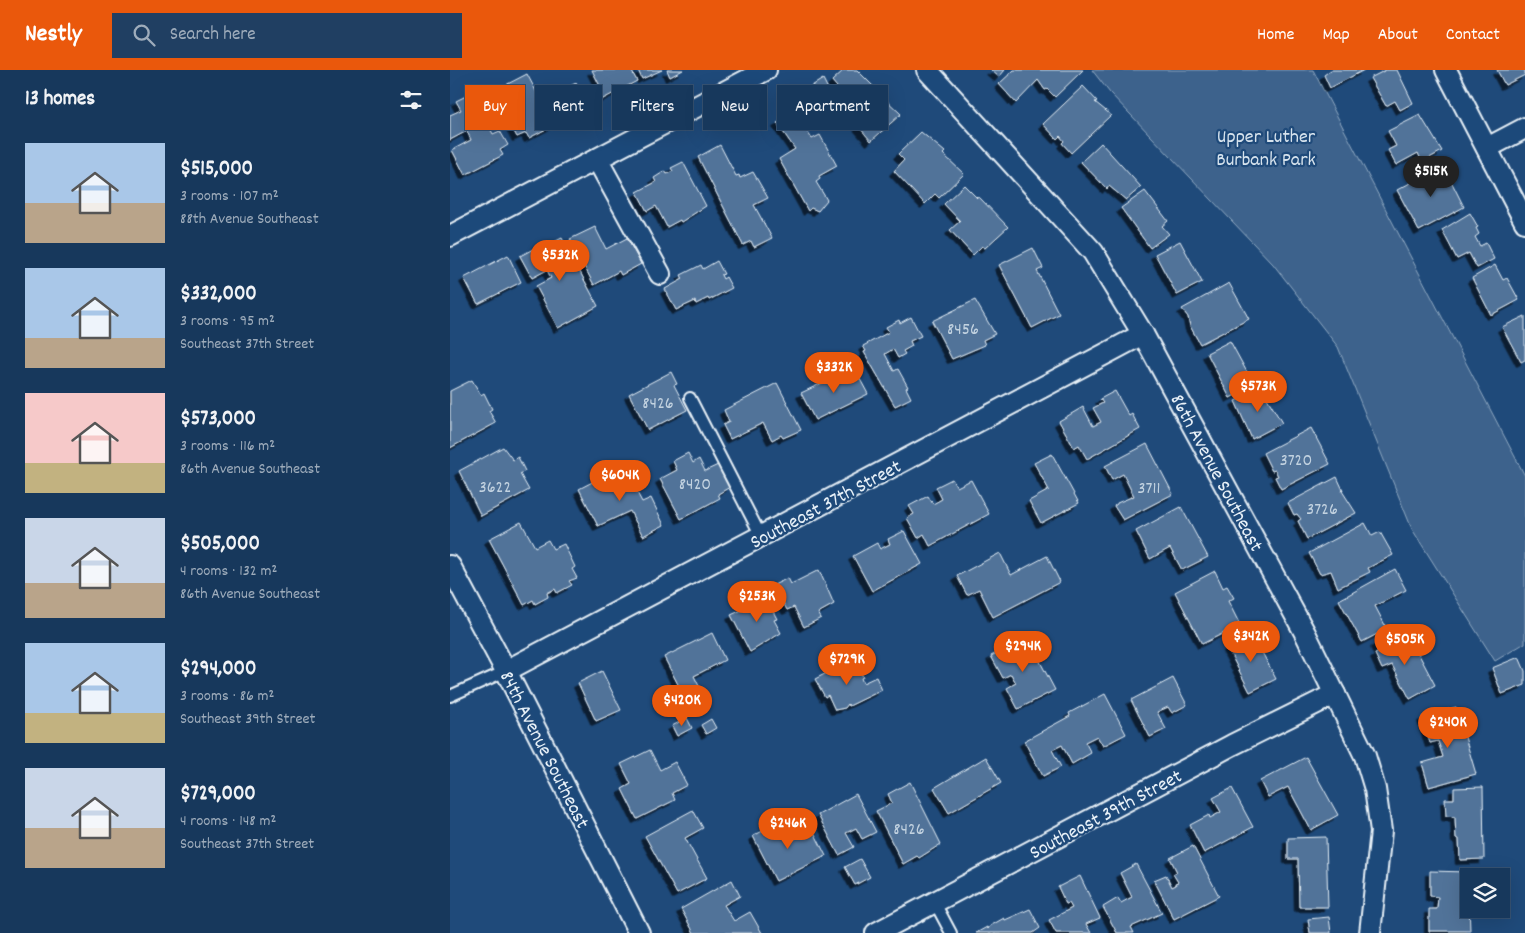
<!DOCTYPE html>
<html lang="en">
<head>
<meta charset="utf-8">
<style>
	:root { --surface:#17385c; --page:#203f62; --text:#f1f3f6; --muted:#9eacbb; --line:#365272; --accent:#ea580c }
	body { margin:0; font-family:Dekko,sans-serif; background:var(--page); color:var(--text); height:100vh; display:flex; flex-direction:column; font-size:19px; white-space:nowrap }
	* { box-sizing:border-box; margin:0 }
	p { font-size:16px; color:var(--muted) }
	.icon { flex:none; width:28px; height:28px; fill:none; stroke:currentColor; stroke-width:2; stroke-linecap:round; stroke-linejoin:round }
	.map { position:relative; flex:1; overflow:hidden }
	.panel { display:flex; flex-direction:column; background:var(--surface); width:450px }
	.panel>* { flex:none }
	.hud { position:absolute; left:15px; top:15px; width:475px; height:45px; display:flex; gap:10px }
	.tools { position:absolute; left:1010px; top:798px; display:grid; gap:10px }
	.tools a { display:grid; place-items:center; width:50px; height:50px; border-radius:0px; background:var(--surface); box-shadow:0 5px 20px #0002,0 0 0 1px var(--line); font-size:25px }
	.price { position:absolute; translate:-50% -42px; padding:0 11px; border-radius:18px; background:var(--accent); color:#fff; font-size:16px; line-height:32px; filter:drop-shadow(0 1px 2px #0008) }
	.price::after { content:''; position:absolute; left:50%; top:30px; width:15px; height:11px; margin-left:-8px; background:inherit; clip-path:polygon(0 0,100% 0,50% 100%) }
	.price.on { background:#222; color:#fff }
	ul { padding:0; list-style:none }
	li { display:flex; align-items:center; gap:15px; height:125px; padding:0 25px }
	li span { display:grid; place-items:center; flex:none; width:140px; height:100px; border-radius:0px; color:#555 }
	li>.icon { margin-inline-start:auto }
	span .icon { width:60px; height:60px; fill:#fffc; stroke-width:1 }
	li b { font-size:21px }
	h2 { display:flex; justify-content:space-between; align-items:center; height:60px; padding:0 25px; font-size:21px }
	.pill { padding:0 18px; border-radius:0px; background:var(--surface); box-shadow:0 5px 20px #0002,0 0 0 1px var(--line); font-size:18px; line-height:45px }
	.pill.on { background:var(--accent); color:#fff }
	header { display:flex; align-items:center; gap:30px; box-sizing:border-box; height:70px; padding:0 25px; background:var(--accent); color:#fff }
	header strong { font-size:24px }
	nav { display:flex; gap:28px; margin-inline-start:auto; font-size:18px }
	.search { width:350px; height:45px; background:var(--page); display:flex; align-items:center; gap:12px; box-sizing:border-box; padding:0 18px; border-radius:0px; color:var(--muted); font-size:19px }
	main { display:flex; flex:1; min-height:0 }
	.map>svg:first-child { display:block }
	.green { fill:#3c628c; stroke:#92aac2 }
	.building { fill:#517399; stroke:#e8f1f8; filter:url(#shadow) }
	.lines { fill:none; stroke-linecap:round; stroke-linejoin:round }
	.lane-casing { stroke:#e8f1f8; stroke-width:14 }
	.street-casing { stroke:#e8f1f8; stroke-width:24 }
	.lane { stroke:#1f4a7a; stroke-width:10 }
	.street { stroke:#1f4a7a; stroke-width:20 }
	.labels { text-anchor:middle; stroke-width:4.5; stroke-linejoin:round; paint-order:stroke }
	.number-label { font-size:18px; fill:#c2d2e0 }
	.park-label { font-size:20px; fill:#d7e3ed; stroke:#1f4a7a }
	.street-label { font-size:20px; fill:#e8f1f8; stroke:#1f4a7a }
</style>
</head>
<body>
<header>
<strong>Nestly</strong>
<div class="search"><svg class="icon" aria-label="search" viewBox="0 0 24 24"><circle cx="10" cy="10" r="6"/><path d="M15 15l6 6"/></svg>Search here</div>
<nav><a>Home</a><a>Map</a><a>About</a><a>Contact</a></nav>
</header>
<main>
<section class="panel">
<h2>13 homes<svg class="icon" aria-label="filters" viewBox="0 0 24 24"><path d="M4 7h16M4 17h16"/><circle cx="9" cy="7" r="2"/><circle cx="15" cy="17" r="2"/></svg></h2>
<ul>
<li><span style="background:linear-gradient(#a9c7e8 60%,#b9a48a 0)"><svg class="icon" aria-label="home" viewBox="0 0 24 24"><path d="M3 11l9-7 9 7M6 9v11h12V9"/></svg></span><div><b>$515,000</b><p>3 rooms · 107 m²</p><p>88th Avenue Southeast</p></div></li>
<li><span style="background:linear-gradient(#a9c7e8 70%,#b9a48a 0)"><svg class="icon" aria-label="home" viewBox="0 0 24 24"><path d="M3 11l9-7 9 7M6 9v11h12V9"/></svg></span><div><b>$332,000</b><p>3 rooms · 95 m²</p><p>Southeast 37th Street</p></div></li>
<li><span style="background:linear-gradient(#f6c9c9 70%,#c2b280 0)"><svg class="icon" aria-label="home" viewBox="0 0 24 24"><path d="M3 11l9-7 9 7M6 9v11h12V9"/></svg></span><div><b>$573,000</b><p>3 rooms · 116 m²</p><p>86th Avenue Southeast</p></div></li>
<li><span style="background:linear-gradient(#c9d6e8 65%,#b9a48a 0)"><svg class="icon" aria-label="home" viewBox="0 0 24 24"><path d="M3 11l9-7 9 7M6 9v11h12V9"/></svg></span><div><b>$505,000</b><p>4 rooms · 132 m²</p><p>86th Avenue Southeast</p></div></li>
<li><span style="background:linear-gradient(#a9c7e8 70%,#c2b280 0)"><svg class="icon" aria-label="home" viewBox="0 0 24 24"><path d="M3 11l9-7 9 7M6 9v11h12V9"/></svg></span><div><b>$294,000</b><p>3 rooms · 86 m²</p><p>Southeast 39th Street</p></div></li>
<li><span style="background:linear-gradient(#c9d6e8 60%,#b9a48a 0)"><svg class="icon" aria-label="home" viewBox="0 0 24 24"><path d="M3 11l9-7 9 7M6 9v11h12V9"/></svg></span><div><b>$729,000</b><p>4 rooms · 148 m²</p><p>Southeast 37th Street</p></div></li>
</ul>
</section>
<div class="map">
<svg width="1075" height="863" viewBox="0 0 1075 863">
	<defs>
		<filter id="shadow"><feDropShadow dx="-4.5" dy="4.5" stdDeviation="0" flood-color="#0009"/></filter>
	</defs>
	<rect width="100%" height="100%" fill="#1f4a7a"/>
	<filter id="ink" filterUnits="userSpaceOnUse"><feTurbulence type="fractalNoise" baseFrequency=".02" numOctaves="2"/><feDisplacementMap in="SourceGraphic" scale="10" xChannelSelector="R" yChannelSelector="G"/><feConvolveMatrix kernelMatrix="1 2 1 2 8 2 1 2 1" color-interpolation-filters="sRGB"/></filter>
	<g filter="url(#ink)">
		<polygon class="green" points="642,0 863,0 1075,406 1075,573 1045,591 962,459 888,277 823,194 660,23"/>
		<g class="building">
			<polygon points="142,0 181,0 187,11 151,30 146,19 150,16"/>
			<polygon points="188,0 212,0 192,9"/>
			<polygon points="217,0 233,0 220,7"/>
			<polygon points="394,0 407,0 428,21 431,18 436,24 433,27 451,44 421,71 404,51 412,44 407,39 397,48 382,31 391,22 382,11"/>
			<polygon points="541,0 555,0 549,7"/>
			<polygon points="564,0 633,0 605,27 597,19 595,20 588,10 566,33 549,14"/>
			<polygon points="881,0 914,0 880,18 874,5"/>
			<polygon points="936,0 947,0 963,33 950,40 945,31 936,36 920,8"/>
			<polygon points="1047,0 1075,0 1075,5 1055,15"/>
			<polygon points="77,4 104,55 79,68 76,63 67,67 46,27 49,25 46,20"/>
			<polygon points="373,9 382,27 368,34 360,17"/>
			<polygon points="126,13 138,37 115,50 102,25"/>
			<polygon points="633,16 647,31 645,32 661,45 621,83 612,73 614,71 610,66 607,69 593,54"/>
			<polygon points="22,23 43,64 50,61 58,75 50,80 53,85 15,105 2,80 21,70 17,61 0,70 0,45 11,40 6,31"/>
			<polygon points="345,43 362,69 370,65 387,96 369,106 370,109 366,112 377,130 368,141 361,138 358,141 329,89 345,79 327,53"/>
			<polygon points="970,45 992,81 972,92 968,83 946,95 938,80 946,76 938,61"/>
			<polygon points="471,62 495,82 493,84 514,104 489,128 485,124 475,134 444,101 454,90 448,84"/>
			<polygon points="651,73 691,117 676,130 659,116 657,119 631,92"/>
			<polygon points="270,75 286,106 289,105 290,108 303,102 318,128 304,135 322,168 304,177 301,171 293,175 248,87"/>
			<polygon points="233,92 256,136 231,152 230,150 217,157 206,136 197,141 187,122 206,112 204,108 215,101 217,104 223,101 221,98"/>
			<polygon points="996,94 1004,110 1001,111 1014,137 969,161 947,120"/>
			<polygon points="514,115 527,128 529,127 558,157 535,178 532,176 523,185 500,160 510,151 494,134"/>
			<polygon points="695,121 718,151 712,156 719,164 700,178 671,138"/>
			<polygon points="1020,143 1028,157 1026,158 1029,164 1025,167 1030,176 1036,173 1044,189 1027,198 1019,183 1007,189 992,160"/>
			<polygon points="145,157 156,179 177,168 191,194 171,205 169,201 144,215 120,169"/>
			<polygon points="112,168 148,236 108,258 86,216 101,208 97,200 82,208 70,186 87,177 88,180"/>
			<polygon points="730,171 752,212 727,225 705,184"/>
			<polygon points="583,178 593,198 587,201 609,244 582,258 549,195"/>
			<polygon points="58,185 71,212 28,234 14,208"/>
			<polygon points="267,191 274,204 271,205 273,209 276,207 282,218 259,230 258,228 246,234 245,231 226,240 215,219 233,209 231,205 251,195 253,199"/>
			<polygon points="1045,195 1053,210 1057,208 1069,230 1041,245 1022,208"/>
			<polygon points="779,213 799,249 750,274 740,256 738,247 732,239"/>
			<polygon points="525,230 545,264 533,270 535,275 502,289 482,251"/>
			<polygon points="1075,246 1075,290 1071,292 1052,257"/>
			<polygon points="461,247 471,266 460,271 462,276 453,281 455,284 448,288 443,279 435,284 444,301 448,299 458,317 456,318 461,328 445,336 414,282 416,281 413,276 439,262 436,257 449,250 450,253"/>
			<polygon points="780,271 804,315 780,328 757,283"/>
			<polygon points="404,298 418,324 365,350 351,323"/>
			<polygon points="221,302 227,314 224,315 237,340 198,360 179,324"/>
			<polygon points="22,310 31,325 34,323 42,339 39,341 46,353 0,378 0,321"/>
			<polygon points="327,313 351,360 333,368 331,365 322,370 313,353 280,369 273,355 279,352 274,340"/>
			<polygon points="811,318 832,353 802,369 785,331"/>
			<polygon points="665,321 679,346 682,344 690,359 637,389 629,375 624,378 609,351 633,337 643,356 651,352 643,338 653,333 650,329"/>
			<polygon points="861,358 880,394 831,419 825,407 828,406 825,400 822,401 813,383"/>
			<polygon points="697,374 723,424 673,450 664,436 667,434 667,433 684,426 673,404 662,410 655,396"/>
			<polygon points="53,377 63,390 68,387 75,401 70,404 79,420 31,446 9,401"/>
			<polygon points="238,383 243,393 249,389 255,401 268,395 280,417 268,424 270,428 231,449 210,409 227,400 223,391"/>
			<polygon points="602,384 629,433 591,453 579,431 599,420 584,393"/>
			<polygon points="173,396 192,432 201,428 214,455 193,466 180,441 148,456 129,419"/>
			<polygon points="887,407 893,420 892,421 906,443 857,469 848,451 851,449 847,444 844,445 838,433"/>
			<polygon points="502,409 507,417 521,410 539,444 480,476 474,464 468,468 457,448 464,444 459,436 478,426 483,434 492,429 486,417"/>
			<polygon points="731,437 758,487 732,500 720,478 700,489 686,461"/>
			<polygon points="71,452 85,477 98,470 103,479 114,474 125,497 122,499 127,508 119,511 122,515 107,523 105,519 97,523 98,527 85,534 83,530 74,535 39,469"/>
			<polygon points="915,453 922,466 930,462 943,485 918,498 920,502 888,518 881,501 870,504 859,483"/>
			<polygon points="454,461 472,494 422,521 403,486 427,473 430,479 440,474 438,469"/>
			<polygon points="550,483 561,505 597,486 610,512 543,547 529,519 517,525 507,506"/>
			<polygon points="945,499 956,520 925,536 937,559 912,572 889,530"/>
			<polygon points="369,500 384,534 368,543 371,548 354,557 344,537 337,540 324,515 338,508 341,514"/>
			<polygon points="765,501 773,518 777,516 784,528 778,531 790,555 752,574 725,522"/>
			<polygon points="313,522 327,549 324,550 331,563 300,582 281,545 305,534 301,528"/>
			<polygon points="262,563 275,590 244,606 253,624 237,632 214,587"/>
			<polygon points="803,565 826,609 800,622 777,577"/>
			<polygon points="943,565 954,582 965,577 985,615 960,629 942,595 932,599 925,584 929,582 925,573"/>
			<polygon points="577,567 605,620 568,639 557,618 566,613 561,604 553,608 541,586"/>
			<polygon points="1069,587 1075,601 1075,615 1052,624 1042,598"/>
			<polygon points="404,589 413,607 411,608 413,613 426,607 432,620 399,636 398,634 395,638 385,640 378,625 375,627 365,609"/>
			<polygon points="152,601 171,640 146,651 128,613"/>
			<polygon points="723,608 737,635 722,643 718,637 707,642 716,659 700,667 681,630"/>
			<polygon points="655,624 676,664 653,676 647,666 635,672 641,683 622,694 612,675 602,680 611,697 593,706 574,671 620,646 619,643"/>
			<polygon points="1006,637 1026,704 979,717 972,693 993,687 988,671 980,673 972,647"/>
			<polygon points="237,648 242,658 227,666 222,656"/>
			<polygon points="261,649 266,658 256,664 251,655"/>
			<polygon points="200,680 210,700 225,692 237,715 222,723 225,730 187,749 172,719 181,714 171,694"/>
			<polygon points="536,687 551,713 499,743 484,718"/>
			<polygon points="856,687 888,745 861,760 838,717 818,727 810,711"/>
			<polygon points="460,712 491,774 469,788 467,786 453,794 426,741 442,733 438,724"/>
			<polygon points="1033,717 1034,789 1010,790 1009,769 1006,768 1005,747 996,746 995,729 1004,729 1004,718"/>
			<polygon points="782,718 803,757 754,783 740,755 759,745 760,748 771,742 763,728"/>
			<polygon points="406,724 426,762 412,769 406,758 396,763 404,777 389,785 368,745"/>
			<polygon points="243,740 253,758 235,768 257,808 227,824 195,766"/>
			<polygon points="334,750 344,769 363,760 376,786 326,811 303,766"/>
			<polygon points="876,767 878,837 849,837 848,789 838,789 838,768"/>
			<polygon points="743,776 769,826 724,849 704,810 716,805 722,817 726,815 725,813 728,812 723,804 727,802 720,788"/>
			<polygon points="410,789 420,807 405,815 395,797"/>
			<polygon points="686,794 712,843 681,857 684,863 667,863 653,837 668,828 671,833 682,827 670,803"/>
			<polygon points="980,801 1018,802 1020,861 979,861 979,839 987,839 988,827 980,826"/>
			<polygon points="630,806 650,848 636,854 641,863 606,863 599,850 622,838 619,833 616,834 608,817"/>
			<polygon points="282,810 290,826 274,835 284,851 300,842 312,863 244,863 231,839"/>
			<polygon points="580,839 590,858 583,863 526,863 537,857 538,859 540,856 554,848 555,850"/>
			<polygon points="879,847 881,863 860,863 858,849"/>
		</g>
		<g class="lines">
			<defs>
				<g id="lane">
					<polyline points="240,328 311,466"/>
					<polyline points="0,626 56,601"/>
					<polyline points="485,833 501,863"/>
				</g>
				<g id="street">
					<polyline points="477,0 643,182 693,264 855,563 915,686 925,719 931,761 920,863"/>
					<polyline points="996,0 1075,152"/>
					<polyline points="1037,78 1075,58"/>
					<polyline points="147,89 210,204"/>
					<polyline points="0,166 316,0"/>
					<polyline points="0,496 56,601 189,863"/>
					<polyline points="56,601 693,264"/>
					<polyline points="426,863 782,675 885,624"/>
				</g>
			</defs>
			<use href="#lane" class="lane-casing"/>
			<use href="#street" class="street-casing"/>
			<use href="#lane" class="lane"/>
			<use href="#street" class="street"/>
		</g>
	</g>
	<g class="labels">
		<g class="number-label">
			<text x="513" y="264">8456</text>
			<text x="208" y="338">8426</text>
			<text x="846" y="395">3720</text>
			<text x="245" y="419">8420</text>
			<text x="45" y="422">3622</text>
			<text x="699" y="423">3711</text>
			<text x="872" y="444">3726</text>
			<text x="459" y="764">8426</text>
		</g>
		<g class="park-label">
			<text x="816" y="72">Upper Luther<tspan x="816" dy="23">Burbank Park</tspan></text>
		</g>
		<g class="street-label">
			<text transform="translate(768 402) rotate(62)" y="7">86th Avenue Southeast</text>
			<text transform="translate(375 433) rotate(-28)" y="7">Southeast 37th Street</text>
			<text transform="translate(96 679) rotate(63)" y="7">84th Avenue Southeast</text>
			<text transform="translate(655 743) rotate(-28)" y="7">Southeast 39th Street</text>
		</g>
	</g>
</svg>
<div class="tools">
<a><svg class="icon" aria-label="layers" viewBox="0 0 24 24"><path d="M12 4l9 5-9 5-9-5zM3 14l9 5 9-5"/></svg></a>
</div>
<b class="price on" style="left:981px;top:128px">$515K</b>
<b class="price" style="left:110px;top:212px">$532K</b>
<b class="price" style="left:384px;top:324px">$332K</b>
<b class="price" style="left:808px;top:343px">$573K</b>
<b class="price" style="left:170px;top:432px">$604K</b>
<b class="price" style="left:307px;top:553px">$253K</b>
<b class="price" style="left:801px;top:593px">$342K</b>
<b class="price" style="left:955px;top:596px">$505K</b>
<b class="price" style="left:573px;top:603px">$294K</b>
<b class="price" style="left:397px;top:616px">$729K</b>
<b class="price" style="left:232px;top:657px">$420K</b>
<b class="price" style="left:998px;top:679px">$240K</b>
<b class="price" style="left:338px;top:780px">$246K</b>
<div class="hud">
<a class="pill on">Buy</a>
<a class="pill">Rent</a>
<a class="pill">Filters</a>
<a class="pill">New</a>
<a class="pill">Apartment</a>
</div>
</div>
</main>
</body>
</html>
